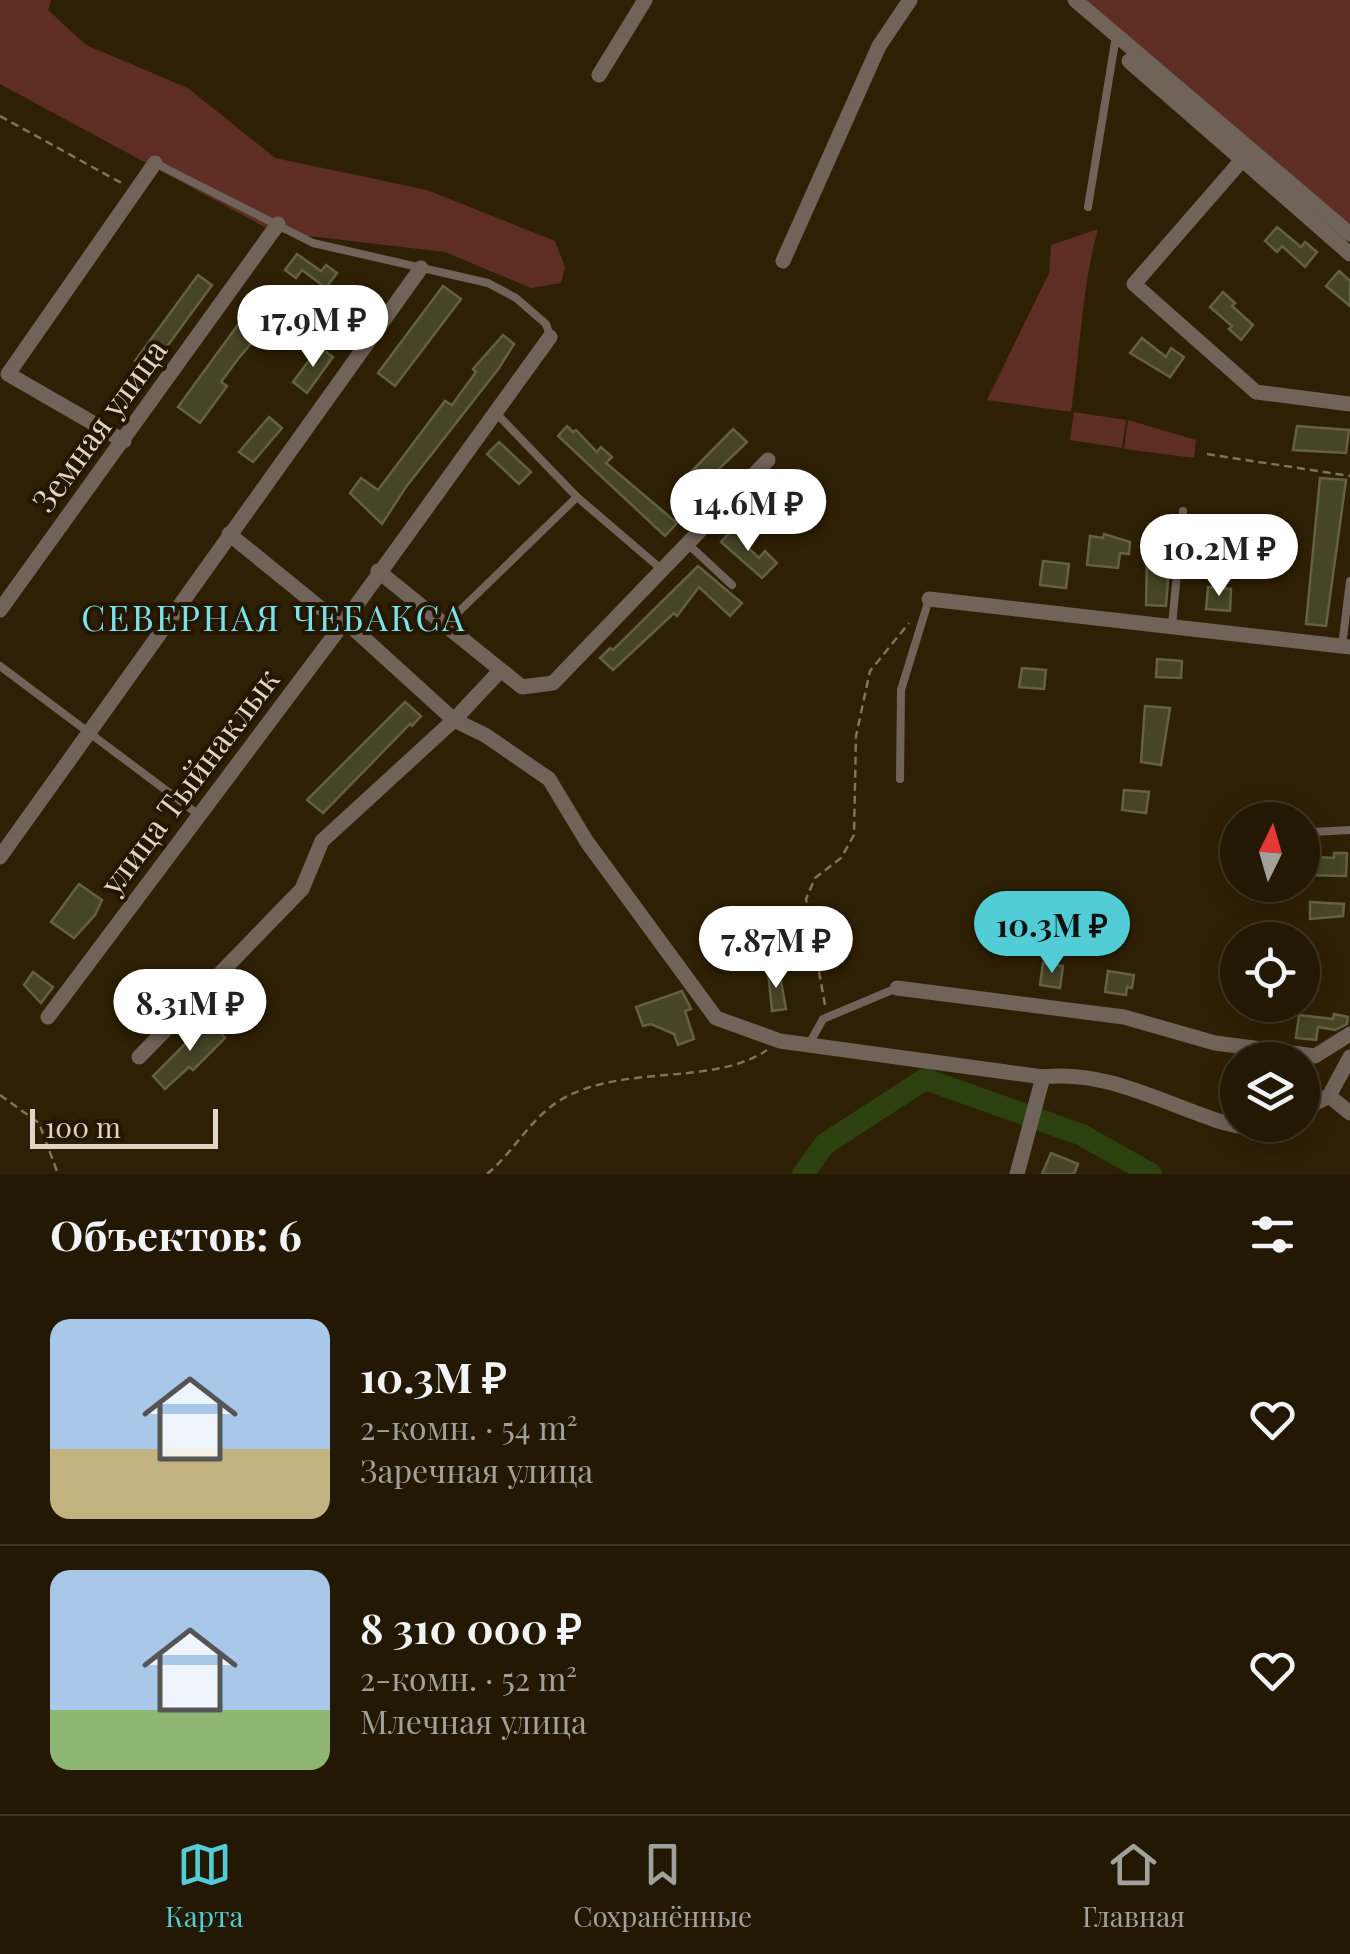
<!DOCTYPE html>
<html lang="ru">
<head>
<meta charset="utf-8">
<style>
	:root { --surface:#221803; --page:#2e2512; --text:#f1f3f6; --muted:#a2a09a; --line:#3f3725; --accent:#52ccd5 }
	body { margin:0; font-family:"Playfair Display",serif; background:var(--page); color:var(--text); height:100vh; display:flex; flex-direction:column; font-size:38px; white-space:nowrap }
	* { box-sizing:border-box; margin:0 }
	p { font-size:32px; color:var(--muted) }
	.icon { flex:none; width:55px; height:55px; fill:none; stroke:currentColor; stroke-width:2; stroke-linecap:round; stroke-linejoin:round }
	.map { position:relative; height:1174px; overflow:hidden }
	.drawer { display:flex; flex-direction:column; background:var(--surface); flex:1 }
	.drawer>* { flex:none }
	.needle { width:65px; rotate:5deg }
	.tools { position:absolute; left:1220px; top:802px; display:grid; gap:20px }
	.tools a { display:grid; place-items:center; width:100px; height:100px; border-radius:50%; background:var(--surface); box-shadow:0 5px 25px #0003,0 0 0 2px var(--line); font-size:50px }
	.scale { position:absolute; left:30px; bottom:25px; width:188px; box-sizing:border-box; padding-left:10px; border:5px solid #ded5c5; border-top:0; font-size:28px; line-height:35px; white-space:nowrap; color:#ded5c5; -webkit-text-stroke:8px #241600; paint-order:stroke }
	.price { position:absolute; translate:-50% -85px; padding:0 22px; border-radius:35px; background:#fff; color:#222; font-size:32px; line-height:65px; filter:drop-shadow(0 2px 5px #0008) }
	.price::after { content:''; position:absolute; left:50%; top:60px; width:30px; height:22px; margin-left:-15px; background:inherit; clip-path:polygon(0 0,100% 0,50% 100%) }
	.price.on { background:var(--accent); color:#111 }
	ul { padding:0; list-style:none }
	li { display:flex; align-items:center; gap:30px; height:250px; padding:0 50px }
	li+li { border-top:2px solid var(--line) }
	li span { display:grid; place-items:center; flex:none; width:280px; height:200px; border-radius:20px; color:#555 }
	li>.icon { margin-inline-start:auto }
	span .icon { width:120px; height:120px; fill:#fffc; stroke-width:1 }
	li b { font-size:42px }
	h2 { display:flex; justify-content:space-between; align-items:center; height:120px; padding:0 50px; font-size:42px }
	.tab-bar { display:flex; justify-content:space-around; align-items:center; height:140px; border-top:2px solid var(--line); background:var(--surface); font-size:28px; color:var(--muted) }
	.tab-bar a { display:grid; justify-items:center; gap:5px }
	.tab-bar .on { color:var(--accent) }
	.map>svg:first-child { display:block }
	.green { fill:#5e2e25 }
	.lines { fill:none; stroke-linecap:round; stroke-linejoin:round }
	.river { stroke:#2c410e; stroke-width:22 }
	.building { fill:#474526; stroke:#636142; stroke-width:2.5 }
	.path { stroke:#7f735c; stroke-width:2.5; stroke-dasharray:8 5; stroke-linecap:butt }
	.service { stroke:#70635a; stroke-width:8 }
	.minor { stroke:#70635a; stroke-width:15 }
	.labels { text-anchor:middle; stroke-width:8; stroke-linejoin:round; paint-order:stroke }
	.street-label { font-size:32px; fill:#ded5c5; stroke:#241600 }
	.neighbourhood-label { font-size:35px; letter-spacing:2.5px; fill:#78e3ec; stroke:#241600 }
</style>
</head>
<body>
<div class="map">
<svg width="1350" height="1174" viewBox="0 0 1350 1174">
	<rect width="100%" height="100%" fill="#2e2004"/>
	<g class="green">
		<polygon points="0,0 51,0 48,10 86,45 188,88 275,158 427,190 555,241 565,267 561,283 531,288 445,252 274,232 0,84"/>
		<polygon points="1086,0 1350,0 1350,227"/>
		<path d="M 1098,229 C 1082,286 1080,352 1071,412 L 987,400 L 1049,273 L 1051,245 Z"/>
		<polygon points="1074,412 1126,420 1122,448 1070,440"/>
		<polygon points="1128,420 1196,440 1194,458 1124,449"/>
	</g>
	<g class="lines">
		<polyline class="river" points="803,1174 825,1144 925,1079 1082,1135 1151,1174"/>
	</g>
	<g class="building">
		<polygon points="1277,227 1301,247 1305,242 1317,252 1305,267 1282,246 1277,252 1265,241"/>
		<polygon points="297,254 321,271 326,265 337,273 326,288 302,270 296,278 285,270"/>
		<polygon points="1339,271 1350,281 1350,306 1326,286"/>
		<polygon points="198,275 212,285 149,371 135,361"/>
		<polygon points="443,286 461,299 395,386 378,373"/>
		<polygon points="1223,292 1235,303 1232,306 1253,325 1241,340 1229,329 1232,326 1210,307"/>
		<polygon points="256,300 276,314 238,359 221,382 227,386 200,423 178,407"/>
		<polygon points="503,335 514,344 499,368 406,487 382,524 350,493 361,478 378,490 445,401 452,405 476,372 473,369"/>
		<polygon points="1142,338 1166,357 1171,348 1184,357 1170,377 1130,353"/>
		<polygon points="319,347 333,357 307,393 293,382"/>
		<polygon points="269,417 282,428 253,462 239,452"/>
		<polygon points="567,426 573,432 576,430 597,452 601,447 612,457 606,463 677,523 665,536 558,436"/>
		<polygon points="1297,426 1349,430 1346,453 1293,450"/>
		<polygon points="733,429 747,442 694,493 682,481"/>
		<polygon points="499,442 531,472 519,484 487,454"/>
		<polygon points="1320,478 1346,480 1326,626 1306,624"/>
		<polygon points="765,494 779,506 762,524 749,511"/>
		<polygon points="735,527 745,538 741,541 759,558 765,551 777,563 762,578 721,542"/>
		<polygon points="1104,534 1130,542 1129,554 1120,553 1118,568 1087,565 1090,536 1103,538"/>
		<polygon points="1147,553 1170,554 1166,606 1146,605"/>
		<polygon points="1043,561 1069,564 1066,588 1040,585"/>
		<polygon points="698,566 742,603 730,616 699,587 677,616 674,613 613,670 600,658 610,648 613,650"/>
		<polygon points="1208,587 1231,589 1230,611 1206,609"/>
		<polygon points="1157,659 1182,661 1181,678 1156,677"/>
		<polygon points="1022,668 1046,670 1044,689 1019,687"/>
		<polygon points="405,702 421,716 412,726 410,724 323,813 307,800"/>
		<polygon points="1145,706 1170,708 1161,765 1141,762"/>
		<polygon points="1124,790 1149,792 1146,813 1122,810"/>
		<polygon points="1334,853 1347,853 1346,876 1302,875 1302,860 1320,863 1320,857 1334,858"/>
		<polygon points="79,884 102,900 95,915 74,938 51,922"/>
		<polygon points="1310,902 1344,904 1343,916 1310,919"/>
		<polygon points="1043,963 1063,966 1060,988 1040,985"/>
		<polygon points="779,970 786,1009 772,1011 768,971"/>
		<polygon points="1108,971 1134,975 1132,988 1127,987 1126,995 1105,992"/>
		<polygon points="33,972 53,987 41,1003 24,985"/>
		<polygon points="682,991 691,1009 685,1011 694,1039 678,1045 674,1034 651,1024 643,1026 636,1007"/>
		<polygon points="1334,1014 1348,1017 1347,1024 1335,1030 1318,1027 1316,1040 1296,1038 1299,1015 1333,1019"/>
		<polygon points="209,1020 225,1038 193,1070 189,1067 165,1089 153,1076"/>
		<polygon points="1051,1153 1078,1164 1074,1174 1042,1174"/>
	</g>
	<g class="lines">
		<g class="path">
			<polyline points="0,116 125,185"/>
			<polyline points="1207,454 1350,476"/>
			<polyline points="825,1005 806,899 815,878 841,858 854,835 856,736 870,671 909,623"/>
			<polyline points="0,1095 39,1123 58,1174"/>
			<path d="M 487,1174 C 515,1151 531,1116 564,1098 C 626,1064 714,1086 767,1050"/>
		</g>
		<g class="service">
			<polyline points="155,163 313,243 488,283 516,298 546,324 550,336"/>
			<polyline points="1088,207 1116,36"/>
			<polyline points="496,413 577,497 660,568"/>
			<polyline points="688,544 732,585"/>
			<polyline points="1172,625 1183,511"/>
			<polyline points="444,626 577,497"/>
			<polyline points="1342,646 1350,581"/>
			<polyline points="0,666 199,815"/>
			<polyline points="900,779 901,690 929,599"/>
			<polyline points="1312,832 1350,830"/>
			<polyline points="809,1044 823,1019 897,988"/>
		</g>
		<g class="minor">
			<polyline points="1075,0 1350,234"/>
			<polyline points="1129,61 1350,254"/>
			<polyline points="599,75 645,0"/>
			<polyline points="1242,160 1134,284 1256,392 1350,404"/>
			<polyline points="783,261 879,46 910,0"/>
			<polyline points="124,441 8,374 155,163"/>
			<path d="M 229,534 L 319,607 L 345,621 L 454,720 L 485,735 L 549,779 L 587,842 L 716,1018 L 780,1041 L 1043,1077 C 1102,1070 1155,1099 1210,1118 C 1227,1125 1246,1127 1264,1131 L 1276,1125"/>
			<polyline points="378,571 522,687 553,683 768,460"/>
			<polyline points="929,599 1350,647"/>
			<polyline points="0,610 278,224"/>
			<polyline points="0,857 421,268"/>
			<polyline points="897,988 1124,1017 1215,1043 1315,1056 1350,1034"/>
			<polyline points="48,1017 345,621 550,337"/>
			<polyline points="139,1057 302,889 322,841 454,720 500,671"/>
			<polyline points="1329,1096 1350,1113"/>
			<polyline points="1302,1110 1329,1096 1350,1057"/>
			<polyline points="1017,1174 1043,1077"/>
		</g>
	</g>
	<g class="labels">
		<g class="street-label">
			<text transform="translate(100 426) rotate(-54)" y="11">Земная улица</text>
			<text transform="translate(190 782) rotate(-53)" y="11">улица Тыйнаклык</text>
		</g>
		<g class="neighbourhood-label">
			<text x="274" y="631">СЕВЕРНАЯ ЧЕБАКСА</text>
		</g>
	</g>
</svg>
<div class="tools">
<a><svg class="needle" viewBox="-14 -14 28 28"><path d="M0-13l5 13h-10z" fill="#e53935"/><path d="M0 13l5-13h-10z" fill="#a2a09a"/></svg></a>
<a><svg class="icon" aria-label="locate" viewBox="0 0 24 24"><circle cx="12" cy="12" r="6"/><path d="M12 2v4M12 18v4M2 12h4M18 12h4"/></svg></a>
<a><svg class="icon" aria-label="layers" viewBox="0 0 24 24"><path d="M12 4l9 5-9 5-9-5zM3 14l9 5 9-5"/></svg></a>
</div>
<div class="scale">100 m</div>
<b class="price" style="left:313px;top:370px">17.9M ₽</b>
<b class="price" style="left:748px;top:554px">14.6M ₽</b>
<b class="price" style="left:1219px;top:599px">10.2M ₽</b>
<b class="price on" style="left:1052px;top:976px">10.3M ₽</b>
<b class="price" style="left:776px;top:991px">7.87M ₽</b>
<b class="price" style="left:190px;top:1054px">8.31M ₽</b>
</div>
<section class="drawer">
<h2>Объектов: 6<svg class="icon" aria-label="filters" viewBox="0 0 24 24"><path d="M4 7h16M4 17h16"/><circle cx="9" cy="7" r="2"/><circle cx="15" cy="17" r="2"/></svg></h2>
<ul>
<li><span style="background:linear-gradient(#a9c7e8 65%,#c2b280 0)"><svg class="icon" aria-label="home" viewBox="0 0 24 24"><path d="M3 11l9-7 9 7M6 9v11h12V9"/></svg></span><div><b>10.3M ₽</b><p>2-комн. · 54 m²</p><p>Заречная улица</p></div><svg class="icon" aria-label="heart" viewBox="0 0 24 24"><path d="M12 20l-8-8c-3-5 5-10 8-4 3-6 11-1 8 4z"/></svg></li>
<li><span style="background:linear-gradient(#a9c7e8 70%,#8fb573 0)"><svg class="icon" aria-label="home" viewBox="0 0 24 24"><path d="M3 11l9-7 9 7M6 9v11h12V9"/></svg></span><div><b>8 310 000 ₽</b><p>2-комн. · 52 m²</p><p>Млечная улица</p></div><svg class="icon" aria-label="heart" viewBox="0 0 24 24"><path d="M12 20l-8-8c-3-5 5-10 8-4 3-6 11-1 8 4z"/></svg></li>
</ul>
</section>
<nav class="tab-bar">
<a class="on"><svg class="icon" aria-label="map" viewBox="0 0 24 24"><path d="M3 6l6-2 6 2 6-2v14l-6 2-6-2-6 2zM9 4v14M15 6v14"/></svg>Карта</a>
<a><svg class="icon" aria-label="saved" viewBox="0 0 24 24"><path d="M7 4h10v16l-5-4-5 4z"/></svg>Сохранённые</a>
<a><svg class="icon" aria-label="home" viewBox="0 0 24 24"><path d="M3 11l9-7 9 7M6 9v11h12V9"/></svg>Главная</a>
</nav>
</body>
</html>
